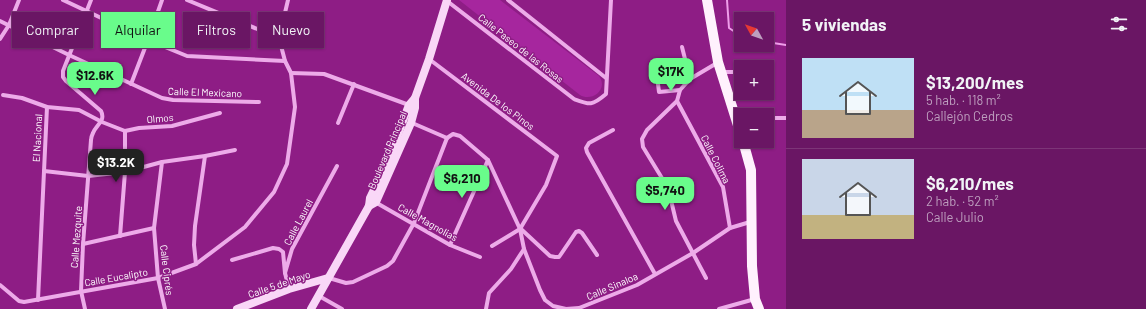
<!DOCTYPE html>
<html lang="es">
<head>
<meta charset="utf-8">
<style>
	:root { --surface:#6a1664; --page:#6f1f6a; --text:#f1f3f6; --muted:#be9fbf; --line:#7d3578; --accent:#69fc8b }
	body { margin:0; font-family:Barlow,sans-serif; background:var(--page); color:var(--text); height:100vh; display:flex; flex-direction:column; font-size:15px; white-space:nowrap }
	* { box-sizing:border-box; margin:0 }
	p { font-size:13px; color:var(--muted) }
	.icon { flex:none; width:22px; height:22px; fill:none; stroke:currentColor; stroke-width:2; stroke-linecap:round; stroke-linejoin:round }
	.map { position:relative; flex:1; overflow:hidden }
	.side { display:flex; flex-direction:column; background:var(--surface); width:360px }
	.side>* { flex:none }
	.guide { position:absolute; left:12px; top:12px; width:380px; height:36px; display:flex; gap:8px }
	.needle { width:26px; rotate:310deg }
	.tools { position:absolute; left:734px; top:12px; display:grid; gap:8px }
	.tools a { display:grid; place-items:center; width:40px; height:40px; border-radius:0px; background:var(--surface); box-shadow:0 1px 3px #0004,0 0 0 1px var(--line); font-size:20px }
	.price { position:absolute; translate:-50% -34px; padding:0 9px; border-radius:8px; background:var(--accent); color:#111; font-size:13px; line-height:26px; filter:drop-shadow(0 1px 2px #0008) }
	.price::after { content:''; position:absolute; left:50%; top:24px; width:12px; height:9px; margin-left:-6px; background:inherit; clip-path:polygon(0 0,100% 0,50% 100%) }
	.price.active { background:#222; color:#fff }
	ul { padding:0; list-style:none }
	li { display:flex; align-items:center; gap:12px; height:100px; padding:0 16px }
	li+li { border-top:1px solid var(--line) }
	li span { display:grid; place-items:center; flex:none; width:112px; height:80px; border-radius:0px; color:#555 }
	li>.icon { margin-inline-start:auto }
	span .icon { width:48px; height:48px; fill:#fffc; stroke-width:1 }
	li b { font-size:17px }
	h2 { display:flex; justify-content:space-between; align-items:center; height:48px; padding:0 16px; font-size:17px }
	.pill { padding:0 14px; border-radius:0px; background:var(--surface); box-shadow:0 1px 3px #0004,0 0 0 1px var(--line); font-size:14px; line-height:36px }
	.pill.active { background:var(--accent); color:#111 }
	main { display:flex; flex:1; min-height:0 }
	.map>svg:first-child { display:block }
	.green { fill:#a6269e }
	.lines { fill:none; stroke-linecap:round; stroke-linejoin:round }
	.stream { stroke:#ef9eea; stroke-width:2 }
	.street { stroke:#edabe9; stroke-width:4 }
	.secondary { stroke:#f9d7f7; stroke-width:8 }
	.primary { stroke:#fff1fd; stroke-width:10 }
	.labels { text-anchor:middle; stroke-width:3; stroke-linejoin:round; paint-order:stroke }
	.street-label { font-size:10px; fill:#fff; stroke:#8e1d85 }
</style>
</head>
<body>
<main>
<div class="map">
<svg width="786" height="309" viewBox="0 0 786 309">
	<rect width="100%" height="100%" fill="#8e1d85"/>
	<path class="green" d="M 459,0 L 500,0 L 599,76 C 609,90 591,102 580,95 Z"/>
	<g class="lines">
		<g class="stream">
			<polyline points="727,0 729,28 741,36"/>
			<polyline points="767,42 786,45"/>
		</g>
		<g class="street">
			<polyline points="63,0 148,40 187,56 285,61"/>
			<polyline points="187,0 279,38"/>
			<polyline points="508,0 606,78"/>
			<path d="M 447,1 L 574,99 C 590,105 592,106 606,94 L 611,0"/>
			<polyline points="0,21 69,55 162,98 173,100 259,102"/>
			<polyline points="0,39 9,25 19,0"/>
			<polyline points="682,47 690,79"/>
			<polyline points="429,59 557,156 546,185 520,229 492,246"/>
			<polyline points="721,72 741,72"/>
			<polyline points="291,73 324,74 409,105"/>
			<polyline points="657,76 659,92 680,90"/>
			<polyline points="131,84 148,40 162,0"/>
			<polyline points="3,95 22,98 47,107 79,110 102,122 125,131 139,128 172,126 220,113"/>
			<polyline points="677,101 723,187 730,228"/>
			<polyline points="767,118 786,118"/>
			<polyline points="410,122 447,138"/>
			<polyline points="338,123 354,84"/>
			<polyline points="613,130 589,143 586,148 587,152 655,274"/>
			<polyline points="447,138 453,134 460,136 488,160 520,229 524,249 540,290 545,300 553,306 566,309 579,308 637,285 693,253 730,228 750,222"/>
			<polyline points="162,162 154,228 158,278 165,309"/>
			<polyline points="44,171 88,176 125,172 162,162 205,156 235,150"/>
			<polyline points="375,202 450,245 480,257"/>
			<polyline points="521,229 550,256 555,257 559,257 576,232 579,231 582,233 597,255"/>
			<polyline points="120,236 125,172 125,131"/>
			<polyline points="83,244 154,228"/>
			<polyline points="450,245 488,160"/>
			<polyline points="232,260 273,248 279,249 283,252 285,273 289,289"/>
			<polyline points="196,264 194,245 195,226 205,156"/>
			<polyline points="285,273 292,249 337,166"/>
			<polyline points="329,278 346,283 353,282 387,266 393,261 414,223 447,138"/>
			<polyline points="706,278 676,221 668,188 643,147 642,139 647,130 677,101 680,90 690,79 717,63"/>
			<polyline points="0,285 19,301 24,302 158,278 196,264 245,227 274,192 287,164 295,107 291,73 285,61 279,38 288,0"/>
			<polyline points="319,296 342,309"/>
			<polyline points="38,300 47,107"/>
			<path d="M 85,309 L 81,291 L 83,244 L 91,140 C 91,138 92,135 93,133 C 96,125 106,121 101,111 L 66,81 L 63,77 L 63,71 L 91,0"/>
			<polyline points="486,309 489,293 511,269 524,249"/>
			<polyline points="719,309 755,299"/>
		</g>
		<g class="secondary">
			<polyline points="369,206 376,202 411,123 415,108 415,98 429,59 447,0"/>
			<polyline points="237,309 289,289 328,278"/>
			<polyline points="311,309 369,206 370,198 387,163 409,105 415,98"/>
		</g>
		<g class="primary">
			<polyline points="707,0 718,62 741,135"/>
			<polyline points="743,141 751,170 752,266 755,299 759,309"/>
		</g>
	</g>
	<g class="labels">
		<g class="street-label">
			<text transform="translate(521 48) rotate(38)" y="4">Calle Paseo de las Rosas</text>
			<text transform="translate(205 92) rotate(2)" y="4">Calle El Mexicano</text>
			<text transform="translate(498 101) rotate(37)" y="4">Avenida De los Pinos</text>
			<text transform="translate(160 118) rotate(-5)" y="4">Olmos</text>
			<text transform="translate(37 138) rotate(-87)" y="4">El Nacional</text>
			<text transform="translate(387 150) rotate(-67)" y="4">Boulevard Principal</text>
			<text transform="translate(716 159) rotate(63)" y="4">Calle Colima</text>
			<text transform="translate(298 222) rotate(-62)" y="4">Calle Laurel</text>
			<text transform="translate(428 222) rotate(29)" y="4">Calle Magnolias</text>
			<text transform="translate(76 237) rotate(-86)" y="4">Calle Mezquite</text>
			<text transform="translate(167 270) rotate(83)" y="4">Calle Ciprés</text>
			<text transform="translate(116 277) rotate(-10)" y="4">Calle Eucalipto</text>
			<text transform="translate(279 284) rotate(-19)" y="4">Calle 5 de Mayo</text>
			<text transform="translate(612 286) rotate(-23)" y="4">Calle Sinaloa</text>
		</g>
	</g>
</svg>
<div class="tools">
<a><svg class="needle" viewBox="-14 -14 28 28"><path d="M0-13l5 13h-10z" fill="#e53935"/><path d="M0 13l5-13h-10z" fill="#be9fbf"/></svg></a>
<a>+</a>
<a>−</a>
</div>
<b class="price" style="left:671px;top:92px">$17K</b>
<b class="price" style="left:95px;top:96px">$12.6K</b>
<b class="price active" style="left:116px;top:183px">$13.2K</b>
<b class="price" style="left:462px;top:199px">$6,210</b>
<b class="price" style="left:665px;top:211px">$5,740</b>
<div class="guide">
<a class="pill">Comprar</a>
<a class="pill active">Alquilar</a>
<a class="pill">Filtros</a>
<a class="pill">Nuevo</a>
</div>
</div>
<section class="side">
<h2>5 viviendas<svg class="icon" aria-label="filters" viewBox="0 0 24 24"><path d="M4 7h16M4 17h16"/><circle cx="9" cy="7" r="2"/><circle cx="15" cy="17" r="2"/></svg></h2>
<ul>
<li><span style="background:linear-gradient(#bfe0f5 65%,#b9a48a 0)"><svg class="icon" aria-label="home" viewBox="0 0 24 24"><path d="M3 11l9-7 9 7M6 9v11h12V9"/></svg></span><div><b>$13,200/mes</b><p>5 hab. · 118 m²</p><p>Callejón Cedros</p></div></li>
<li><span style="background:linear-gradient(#c9d6e8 70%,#c2b280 0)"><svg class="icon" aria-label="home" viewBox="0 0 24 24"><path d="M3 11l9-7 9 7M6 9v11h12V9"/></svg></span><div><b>$6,210/mes</b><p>2 hab. · 52 m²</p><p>Calle Julio</p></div></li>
</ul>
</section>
</main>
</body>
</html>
